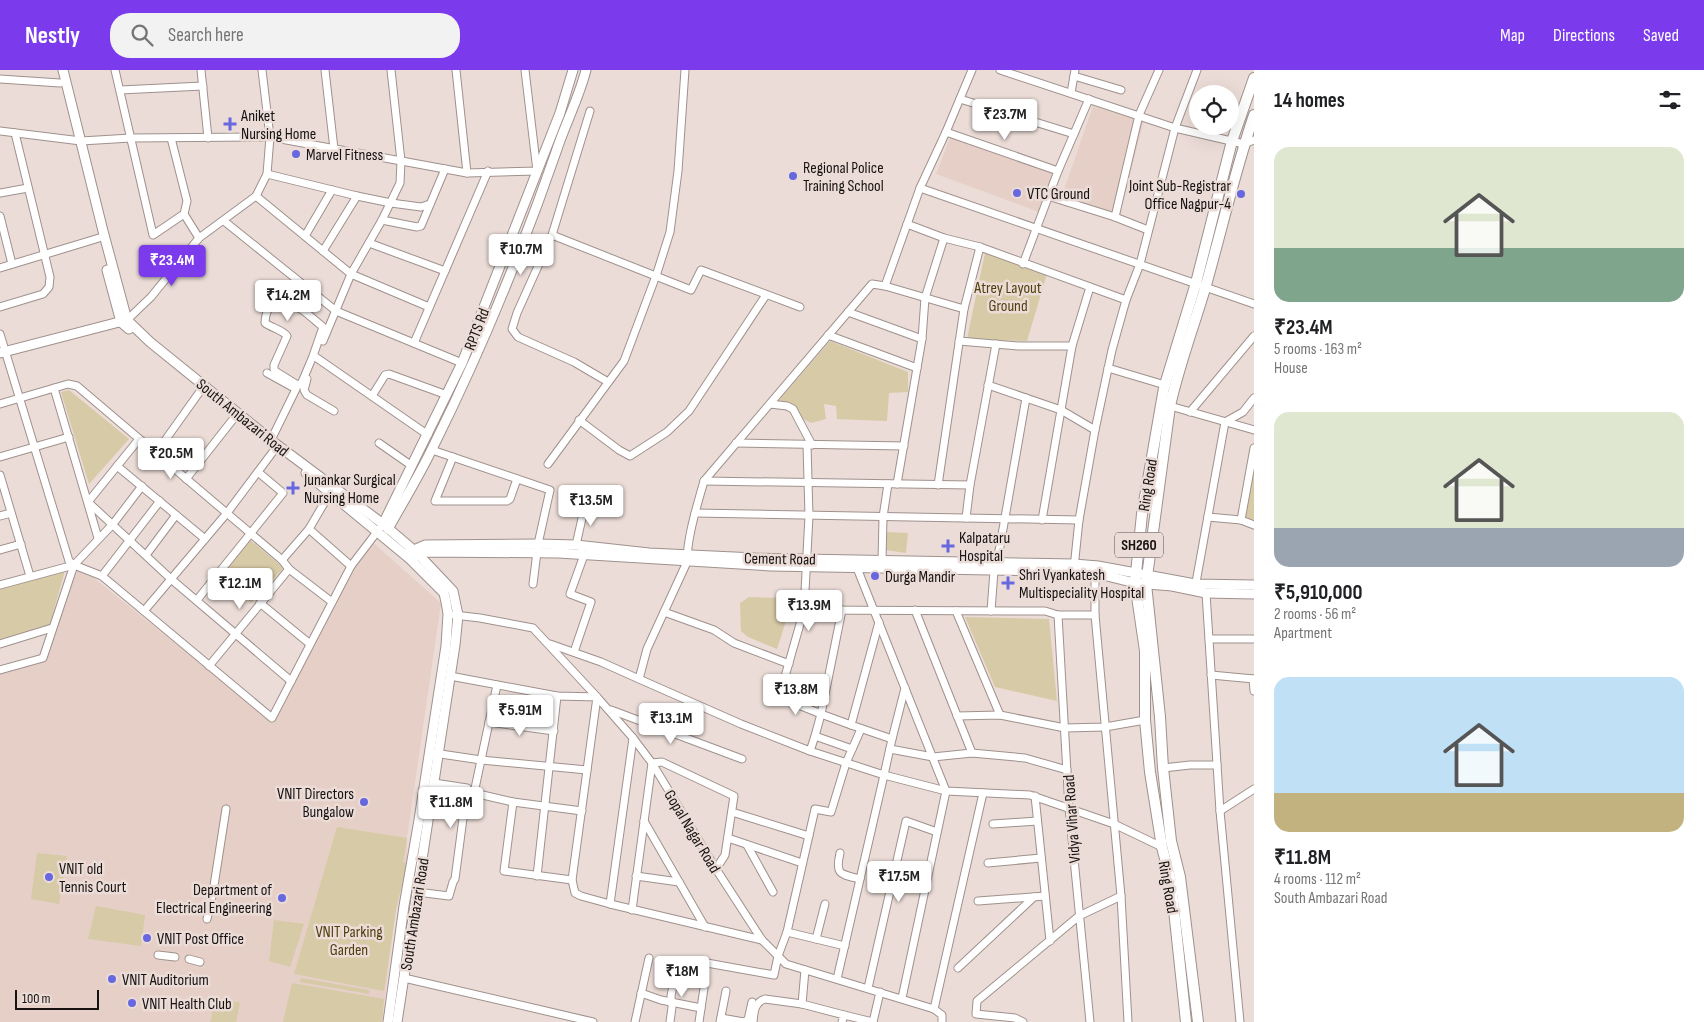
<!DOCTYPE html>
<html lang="en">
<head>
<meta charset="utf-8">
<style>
	:root { --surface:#fff; --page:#f2f2f2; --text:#202124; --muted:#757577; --accent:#7c3aed }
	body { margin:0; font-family:"Sofia Sans Condensed",sans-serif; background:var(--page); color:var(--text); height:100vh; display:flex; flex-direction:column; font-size:19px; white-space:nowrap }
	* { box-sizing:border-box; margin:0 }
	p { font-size:16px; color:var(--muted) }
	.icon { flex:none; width:28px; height:28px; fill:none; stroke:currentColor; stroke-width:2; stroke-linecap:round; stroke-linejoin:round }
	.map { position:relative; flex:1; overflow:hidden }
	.sheet { display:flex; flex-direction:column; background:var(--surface); width:450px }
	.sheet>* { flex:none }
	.buttons { position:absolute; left:1189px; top:15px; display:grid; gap:10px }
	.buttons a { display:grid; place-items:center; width:50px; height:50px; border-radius:50%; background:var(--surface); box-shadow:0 5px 20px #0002; font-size:25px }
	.scale { position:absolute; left:15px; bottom:12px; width:84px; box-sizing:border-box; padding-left:5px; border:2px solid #161210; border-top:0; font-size:14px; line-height:18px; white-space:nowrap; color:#161210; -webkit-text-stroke:4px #ebdcd7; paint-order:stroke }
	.price { position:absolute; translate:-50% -42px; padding:0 11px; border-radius:5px; background:#fff; color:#222; font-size:16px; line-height:32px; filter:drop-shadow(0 1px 2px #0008) }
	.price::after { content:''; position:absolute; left:50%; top:30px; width:15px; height:11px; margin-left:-8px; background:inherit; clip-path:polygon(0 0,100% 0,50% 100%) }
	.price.current { background:var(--accent); color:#fff }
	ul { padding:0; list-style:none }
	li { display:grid; align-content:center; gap:10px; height:265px; padding:0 20px }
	li span { display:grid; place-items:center; height:155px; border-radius:15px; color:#555 }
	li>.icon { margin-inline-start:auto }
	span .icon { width:90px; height:90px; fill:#fffc; stroke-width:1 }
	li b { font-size:21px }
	h2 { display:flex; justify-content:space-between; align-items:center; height:60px; padding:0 20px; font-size:21px }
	header { display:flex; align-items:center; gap:30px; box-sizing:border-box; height:70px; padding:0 25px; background:var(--accent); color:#fff }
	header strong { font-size:24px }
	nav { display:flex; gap:28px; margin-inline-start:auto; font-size:18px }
	.search { width:350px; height:45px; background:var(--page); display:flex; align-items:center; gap:12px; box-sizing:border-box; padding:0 18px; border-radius:20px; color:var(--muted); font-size:19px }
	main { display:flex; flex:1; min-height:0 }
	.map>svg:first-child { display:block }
	.built { fill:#e6cfc7 }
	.green { fill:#d7caa6 }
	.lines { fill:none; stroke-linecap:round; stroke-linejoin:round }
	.minor-casing { stroke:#9f918d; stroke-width:9 }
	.tertiary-casing { stroke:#9f918d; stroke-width:11 }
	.secondary-casing { stroke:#9f918d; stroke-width:11 }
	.primary-casing { stroke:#9f918d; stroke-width:12 }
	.minor { stroke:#fff; stroke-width:7 }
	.tertiary { stroke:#fff; stroke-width:9 }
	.secondary { stroke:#fff; stroke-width:9 }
	.primary { stroke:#fff; stroke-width:10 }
	.poi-dot { fill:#6767e0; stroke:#ebdcd7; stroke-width:2 }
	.labels { text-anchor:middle; stroke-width:5; stroke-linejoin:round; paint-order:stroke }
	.shield { fill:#ebdcd7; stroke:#564f4c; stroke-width:1 }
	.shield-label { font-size:15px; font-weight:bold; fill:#161210 }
	.poi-label { font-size:16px; fill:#161210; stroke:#ebdcd7; text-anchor:start }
	.park-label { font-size:16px; fill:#50400f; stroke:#ebdcd7 }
	.street-label { font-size:16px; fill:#161210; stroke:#ebdcd7 }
</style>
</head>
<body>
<header>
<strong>Nestly</strong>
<div class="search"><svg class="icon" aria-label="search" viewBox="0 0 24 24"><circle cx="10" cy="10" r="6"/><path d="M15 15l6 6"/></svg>Search here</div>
<nav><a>Map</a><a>Directions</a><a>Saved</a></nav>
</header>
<main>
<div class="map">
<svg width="1254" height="952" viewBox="0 0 1254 952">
	<rect width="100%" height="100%" fill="#ebdcd7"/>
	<g class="built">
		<polygon points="1093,36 1144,51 1118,150 1063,123"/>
		<polygon points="950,68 1055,100 1039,142 936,104"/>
		<polygon points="369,469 441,533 407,768 407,793 395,845 382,952 0,952 0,604 44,592 79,496 274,653"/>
	</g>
	<g class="green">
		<polygon points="985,183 1047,204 1027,271 967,269"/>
		<polygon points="830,271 908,302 908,322 889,323 887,351 837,349 836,336 824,334 826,349 811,353 775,335"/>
		<polygon points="69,320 129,369 89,414 61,322"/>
		<polygon points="1254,375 1254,454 1242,453"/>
		<polygon points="886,462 908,463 906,483 886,480"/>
		<polygon points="250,470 284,498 251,533 221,508"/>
		<polygon points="66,497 49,557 0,571 0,517"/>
		<polygon points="749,527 781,528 789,532 785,554 777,579 748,567 741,561 740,533"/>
		<polygon points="965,547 1049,549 1057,631 995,617"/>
		<polygon points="337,757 407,768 403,792 407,793 396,840 384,921 294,904"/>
		<polygon points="37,783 67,786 59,834 31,829"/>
		<polygon points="96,836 145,845 141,876 88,869"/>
		<polygon points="274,850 304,854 290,897 269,891"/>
		<polygon points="301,908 369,920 369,924 300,912"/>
		<polygon points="292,913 384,929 382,952 283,952"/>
		<polygon points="216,927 240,933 236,952 210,952"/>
	</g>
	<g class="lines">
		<defs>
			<g id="minor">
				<polyline points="115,0 153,165 184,144 187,131 171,68"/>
				<polyline points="201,0 208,68"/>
				<polyline points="325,0 334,79"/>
				<polyline points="456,0 467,103"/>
				<polyline points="1000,0 1175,58 1244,74 1254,70"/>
				<polyline points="1074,6 1121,20"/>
				<polyline points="0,9 60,13"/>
				<polyline points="120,20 203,16"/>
				<polyline points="1071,23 1075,0"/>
				<polyline points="960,29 1074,64"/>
				<polyline points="590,41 552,165 517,243 512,259 518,267 574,292 608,312"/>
				<polyline points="0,61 81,71 131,68 270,67 467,103 537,101 525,0"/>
				<polyline points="946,62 1058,101"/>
				<polyline points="267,104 357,126 391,133 421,137 430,134"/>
				<polyline points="920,118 1254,234"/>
				<polyline points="0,123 28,118"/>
				<polyline points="256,126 351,204 429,237"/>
				<polyline points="1048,126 1115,147 1148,160"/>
				<polyline points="184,144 199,168"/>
				<polyline points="0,146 12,194"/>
				<polyline points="1115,147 1139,45 1159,0"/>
				<polyline points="382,150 417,157 421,156 445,99"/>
				<polyline points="224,151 336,241 462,293"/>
				<polyline points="907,154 944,168 980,177 1126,230"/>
				<polyline points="552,165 691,220 701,200 800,237"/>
				<polyline points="305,166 332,120"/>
				<polyline points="369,173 445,201"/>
				<polyline points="323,181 357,126"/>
				<polyline points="1023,194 1058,101 1089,29"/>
				<polyline points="0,198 99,168"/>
				<polyline points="885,216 920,118 946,62 972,0"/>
				<polyline points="0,237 43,224 49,217 50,207 15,63"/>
				<polyline points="848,242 922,269"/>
				<polyline points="127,250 151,227 199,168 256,126 267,104 270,67 262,0"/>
				<polyline points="0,264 69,491 74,495 102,506 272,648 351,496 383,454"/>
				<polyline points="828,265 917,298"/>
				<polyline points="323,271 351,204 382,150 400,113 401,91 391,0"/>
				<polyline points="959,271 1019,276 1072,276"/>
				<polyline points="414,273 488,101"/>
				<path d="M 313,286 L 323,257 L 304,241 L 280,227 L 276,227 C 270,232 265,244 265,253 C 272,258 283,260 287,266 L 274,295 L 274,299 L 275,301 L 296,314 L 300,315 L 302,312 L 313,286 L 314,286 L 428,365"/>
				<polyline points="1108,298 1165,315"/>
				<polyline points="267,303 296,319 271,370"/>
				<polyline points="307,309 304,320 307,325 334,341"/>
				<polyline points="988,315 1061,340 1095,360"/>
				<polyline points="54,318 98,468"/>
				<polyline points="372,326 385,305 389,304 447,325"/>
				<polyline points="0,334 68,314 77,316 282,490 289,499 332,532"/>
				<polyline points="770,334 787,336 793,339 812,375"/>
				<polyline points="1170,336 1254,360"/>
				<polyline points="1190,342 1254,266"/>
				<polyline points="579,350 619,380 630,386 667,362 689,341 766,225"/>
				<polyline points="139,369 88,432 171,509 291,611"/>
				<polyline points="379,373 412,396"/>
				<polyline points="736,373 904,376"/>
				<polyline points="432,380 550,420 538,474 533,514"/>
				<polyline points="156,383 201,320"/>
				<polyline points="0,387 69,367"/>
				<polyline points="453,387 435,431 507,431 510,429 517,409"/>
				<polyline points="548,394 624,291 657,203 670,162 678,101 685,0"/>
				<polyline points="117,396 205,469"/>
				<polyline points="0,405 30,506"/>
				<polyline points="186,409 234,348"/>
				<polyline points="704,411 970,415"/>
				<polyline points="897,414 922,269 925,228 944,168"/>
				<polyline points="938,415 964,239 980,177"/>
				<polyline points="695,443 1079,450"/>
				<polyline points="0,446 11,443"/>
				<polyline points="1208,447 1241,450 1254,455"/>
				<polyline points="966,448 970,415 996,274"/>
				<polyline points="1042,450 1072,276 1090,217"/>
				<polyline points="1241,450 1254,378"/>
				<polyline points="309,459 351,496"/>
				<polyline points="576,475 585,435"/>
				<polyline points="0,480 21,474"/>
				<polyline points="146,485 176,445"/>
				<polyline points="282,490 309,459 330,423"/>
				<polyline points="882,491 883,447 888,414"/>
				<polyline points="857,498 946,721 902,928"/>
				<polyline points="1074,498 1079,450 1095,360 1112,280 1126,230 1140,194 1175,58 1197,0"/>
				<polyline points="1095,503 1095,545 1121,826 1128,952"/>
				<polyline points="102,506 160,431"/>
				<polyline points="0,515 74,495"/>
				<polyline points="1195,518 1225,352 1243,342 1254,328"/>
				<polyline points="1206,523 1220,741 1240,952"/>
				<polyline points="197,530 283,423 258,402"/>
				<polyline points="260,533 310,574"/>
				<polyline points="804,540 1045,541 1058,545 1095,545"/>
				<polyline points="842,540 821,644 851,655"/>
				<polyline points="915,540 972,683"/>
				<polyline points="144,541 227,443 278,375"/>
				<polyline points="956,541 1000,645"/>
				<polyline points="991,541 994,501 1000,476 1026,328"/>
				<polyline points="664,542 714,560 734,573 789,594"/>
				<polyline points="454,545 480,548 533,558 597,627 633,668 652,693 716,799 762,870 786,894 934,939 942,945 942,952"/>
				<polyline points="1058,545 1069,738 1090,952"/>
				<polyline points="1209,569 1254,569"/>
				<polyline points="0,574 52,558"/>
				<path d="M 550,574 L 601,592 L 639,609 L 647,579 L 687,492 C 687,467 697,436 704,411 L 872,214 L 885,216 L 964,239"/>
				<polyline points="574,582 591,532 570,524 584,485"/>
				<polyline points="209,596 289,499"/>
				<polyline points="0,600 43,588 74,495 113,454 142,416"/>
				<polyline points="1211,605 1254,609"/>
				<polyline points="450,606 557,626 597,627 572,810 575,823 581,826 610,834 762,870"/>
				<polyline points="639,609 741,654 810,681 884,705 892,669 851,655 879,552"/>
				<polyline points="1253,609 1254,621"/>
				<polyline points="497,615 474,723 513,732 582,741"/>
				<polyline points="779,627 821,644 815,666 810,681"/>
				<polyline points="778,631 804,540 809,446 807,375"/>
				<polyline points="611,640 742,689"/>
				<polyline points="957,646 1000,645 1065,658 1105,657 1145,650"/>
				<polyline points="489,652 554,661"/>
				<polyline points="815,666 852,679"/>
				<polyline points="892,669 905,618"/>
				<polyline points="890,679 933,687 972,683 1025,688 1067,700"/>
				<polyline points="434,683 481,690 587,700"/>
				<polyline points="1163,698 1190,695 1217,695"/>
				<polyline points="1035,726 1050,871"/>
				<polyline points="513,732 504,801 572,810"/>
				<polyline points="1220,741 1254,719"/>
				<polyline points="732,742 809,766"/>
				<polyline points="644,751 705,857"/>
				<polyline points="993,754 1037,751"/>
				<polyline points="728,768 802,793"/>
				<polyline points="747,775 773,822"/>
				<path d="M 840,783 C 835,805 840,804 860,809"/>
				<polyline points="988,793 1041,788"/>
				<polyline points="537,806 557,626"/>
				<polyline points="636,806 679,812"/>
				<polyline points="417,822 449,826 453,812 455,809 467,718 434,713"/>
				<polyline points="978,831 1045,826"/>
				<polyline points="610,834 633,668"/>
				<polyline points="632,840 652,693 662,692 734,726 725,785 716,799"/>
				<polyline points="207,849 213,822 226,739"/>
				<polyline points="787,862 815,739 831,742 846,693 861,659"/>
				<polyline points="816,869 825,834"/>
				<polyline points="158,885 175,887"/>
				<polyline points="189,889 200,892"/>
				<polyline points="707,893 774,905 778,886 787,862 845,876"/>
				<polyline points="958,898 1034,827"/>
				<polyline points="404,908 593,952"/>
				<polyline points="837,909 884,705 946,721 1030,725 1114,754 1162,777"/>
				<polyline points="868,918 906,751 937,762"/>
				<polyline points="641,923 661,930 701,938"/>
				<polyline points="802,934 805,900"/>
				<polyline points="934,939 983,723"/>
				<polyline points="844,945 873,952"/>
				<polyline points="721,948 744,952 748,950 752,932"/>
				<polyline points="635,952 649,888"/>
				<polyline points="670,952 672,937 671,926 676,900"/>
				<polyline points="699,952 704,918"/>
				<polyline points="720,952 726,921"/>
				<path d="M 753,952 C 754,943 754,932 765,929 L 802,934 L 844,945 L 842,952"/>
				<polyline points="873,952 880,922"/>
				<polyline points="1023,952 1015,948 976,944 977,931 1079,846 1121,826"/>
			</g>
			<g id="tertiary">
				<polyline points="0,283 127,250"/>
				<polyline points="383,454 462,293 560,43 573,0"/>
				<path d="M 388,459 C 403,432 419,406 432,379 C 480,283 521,183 556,82 C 565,54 579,28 586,0"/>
			</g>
			<g id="secondary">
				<polyline points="63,0 103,161 127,250 150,272 276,374 383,454 418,484 453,521 458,545 455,575 397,952"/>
				<polyline points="107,200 121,252 129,259"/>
				<polyline points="306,403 410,489 444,523 446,532 448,544 446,576 419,750 404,836 388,952"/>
				<polyline points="409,482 425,475 538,474 576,475 649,483 755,488 1074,494 1098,496 1195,514 1254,515"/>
				<polyline points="415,486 427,482 558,483 771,496 1050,501 1095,503 1135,513 1172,516 1206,523 1254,524"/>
			</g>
			<g id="primary">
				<polyline points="1186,952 1171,812 1162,777 1150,702 1145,650 1145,581 1135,513 1142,444 1164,318 1196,213 1232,71 1254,8"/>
				<path d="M 1198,952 L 1180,807 L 1171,771 L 1163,698 L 1160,647 L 1146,514 L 1170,336 C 1179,295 1194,256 1206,215 C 1222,158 1235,101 1254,45"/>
			</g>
		</defs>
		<use href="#minor" class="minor-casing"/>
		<use href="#tertiary" class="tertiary-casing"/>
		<use href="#secondary" class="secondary-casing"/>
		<use href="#primary" class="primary-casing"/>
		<use href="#minor" class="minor"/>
		<use href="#tertiary" class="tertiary"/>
		<use href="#secondary" class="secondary"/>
		<use href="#primary" class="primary"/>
	</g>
	<g class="poi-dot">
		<path d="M227.5 46.5h5v5h5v5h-5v5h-5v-5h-5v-5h5z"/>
		<circle cx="296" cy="84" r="5"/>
		<circle cx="793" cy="106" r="5"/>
		<circle cx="1017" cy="123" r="5"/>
		<circle cx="1241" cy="124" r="5"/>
		<path d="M290.5 410.5h5v5h5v5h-5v5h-5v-5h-5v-5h5z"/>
		<path d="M945.5 468.5h5v5h5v5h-5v5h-5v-5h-5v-5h5z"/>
		<circle cx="875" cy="506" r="5"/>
		<path d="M1005.5 505.5h5v5h5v5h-5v5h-5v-5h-5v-5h5z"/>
		<circle cx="364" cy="732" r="5"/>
		<circle cx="49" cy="807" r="5"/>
		<circle cx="282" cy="828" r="5"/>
		<circle cx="147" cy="868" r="5"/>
		<circle cx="112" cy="909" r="5"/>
		<circle cx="132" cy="933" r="5"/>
	</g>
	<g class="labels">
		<rect class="shield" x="1115" y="462.5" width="48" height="25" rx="4"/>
		<g class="shield-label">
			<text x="1139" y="480">SH260</text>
		</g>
		<g class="poi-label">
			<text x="241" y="51">Aniket<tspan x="241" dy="18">Nursing Home</tspan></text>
			<text x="306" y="90">Marvel Fitness</text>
			<text x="803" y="103">Regional Police<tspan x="803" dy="18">Training School</tspan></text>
			<text x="1231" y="121" text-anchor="end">Joint Sub-Registrar<tspan x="1231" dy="18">Office Nagpur-4</tspan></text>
			<text x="1027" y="129">VTC Ground</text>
			<text x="304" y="415">Junankar Surgical<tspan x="304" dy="18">Nursing Home</tspan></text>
			<text x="959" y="473">Kalpataru<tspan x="959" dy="18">Hospital</tspan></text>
			<text x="1019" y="510">Shri Vyankatesh<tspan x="1019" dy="18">Multispeciality Hospital</tspan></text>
			<text x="885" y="512">Durga Mandir</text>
			<text x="354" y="729" text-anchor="end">VNIT Directors<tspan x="354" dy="18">Bungalow</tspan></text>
			<text x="59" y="804">VNIT old<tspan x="59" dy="18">Tennis Court</tspan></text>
			<text x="272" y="825" text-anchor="end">Department of<tspan x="272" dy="18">Electrical Engineering</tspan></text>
			<text x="157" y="874">VNIT Post Office</text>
			<text x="122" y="915">VNIT Auditorium</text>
			<text x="142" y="939">VNIT Health Club</text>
		</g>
		<g class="park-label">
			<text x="1008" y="223">Atrey Layout<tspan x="1008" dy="18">Ground</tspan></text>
			<text x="349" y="867">VNIT Parking<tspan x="349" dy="18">Garden</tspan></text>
		</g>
		<g class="street-label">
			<text transform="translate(476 259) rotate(-69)" y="6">RPTS Rd</text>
			<text transform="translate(243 347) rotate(39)" y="6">South Ambazari Road</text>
			<text transform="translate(1147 415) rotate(-81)" y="6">Ring Road</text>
			<text transform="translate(780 488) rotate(1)" y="6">Cement Road</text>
			<text transform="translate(1071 749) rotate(-94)" y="6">Vidya Vihar Road</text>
			<text transform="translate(693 761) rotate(59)" y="6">Gopal Nagar Road</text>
			<text transform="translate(1169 817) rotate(80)" y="6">Ring Road</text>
			<text transform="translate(414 844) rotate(-81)" y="6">South Ambazari Road</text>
		</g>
	</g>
</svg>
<div class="buttons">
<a><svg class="icon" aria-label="locate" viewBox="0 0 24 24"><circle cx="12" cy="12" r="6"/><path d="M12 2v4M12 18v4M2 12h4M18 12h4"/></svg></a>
</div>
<div class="scale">100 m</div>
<b class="price" style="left:1005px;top:71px">₹23.7M</b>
<b class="price" style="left:521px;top:206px">₹10.7M</b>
<b class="price current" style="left:172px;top:217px">₹23.4M</b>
<b class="price" style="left:288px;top:252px">₹14.2M</b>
<b class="price" style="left:171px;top:410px">₹20.5M</b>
<b class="price" style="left:591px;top:457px">₹13.5M</b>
<b class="price" style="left:240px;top:540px">₹12.1M</b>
<b class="price" style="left:809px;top:562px">₹13.9M</b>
<b class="price" style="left:796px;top:646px">₹13.8M</b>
<b class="price" style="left:520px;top:667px">₹5.91M</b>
<b class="price" style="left:671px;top:675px">₹13.1M</b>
<b class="price" style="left:451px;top:759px">₹11.8M</b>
<b class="price" style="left:899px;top:833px">₹17.5M</b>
<b class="price" style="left:682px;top:928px">₹18M</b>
</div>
<section class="sheet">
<h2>14 homes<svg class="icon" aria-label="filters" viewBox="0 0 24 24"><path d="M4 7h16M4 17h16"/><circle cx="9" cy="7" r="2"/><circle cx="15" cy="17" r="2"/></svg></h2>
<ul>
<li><span style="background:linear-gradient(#dfe7d0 65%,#7fa58c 0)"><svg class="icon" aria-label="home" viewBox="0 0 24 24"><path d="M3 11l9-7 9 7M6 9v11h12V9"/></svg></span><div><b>₹23.4M</b><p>5 rooms · 163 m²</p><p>House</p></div></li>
<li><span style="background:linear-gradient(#dfe7d0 75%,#9aa5b1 0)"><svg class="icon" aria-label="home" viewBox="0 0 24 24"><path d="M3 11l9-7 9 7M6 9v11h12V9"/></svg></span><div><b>₹5,910,000</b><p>2 rooms · 56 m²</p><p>Apartment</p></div></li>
<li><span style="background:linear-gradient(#bfe0f5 75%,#c2b280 0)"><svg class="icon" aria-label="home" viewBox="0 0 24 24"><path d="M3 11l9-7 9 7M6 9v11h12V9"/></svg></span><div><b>₹11.8M</b><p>4 rooms · 112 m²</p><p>South Ambazari Road</p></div></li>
</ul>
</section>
</main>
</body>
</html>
